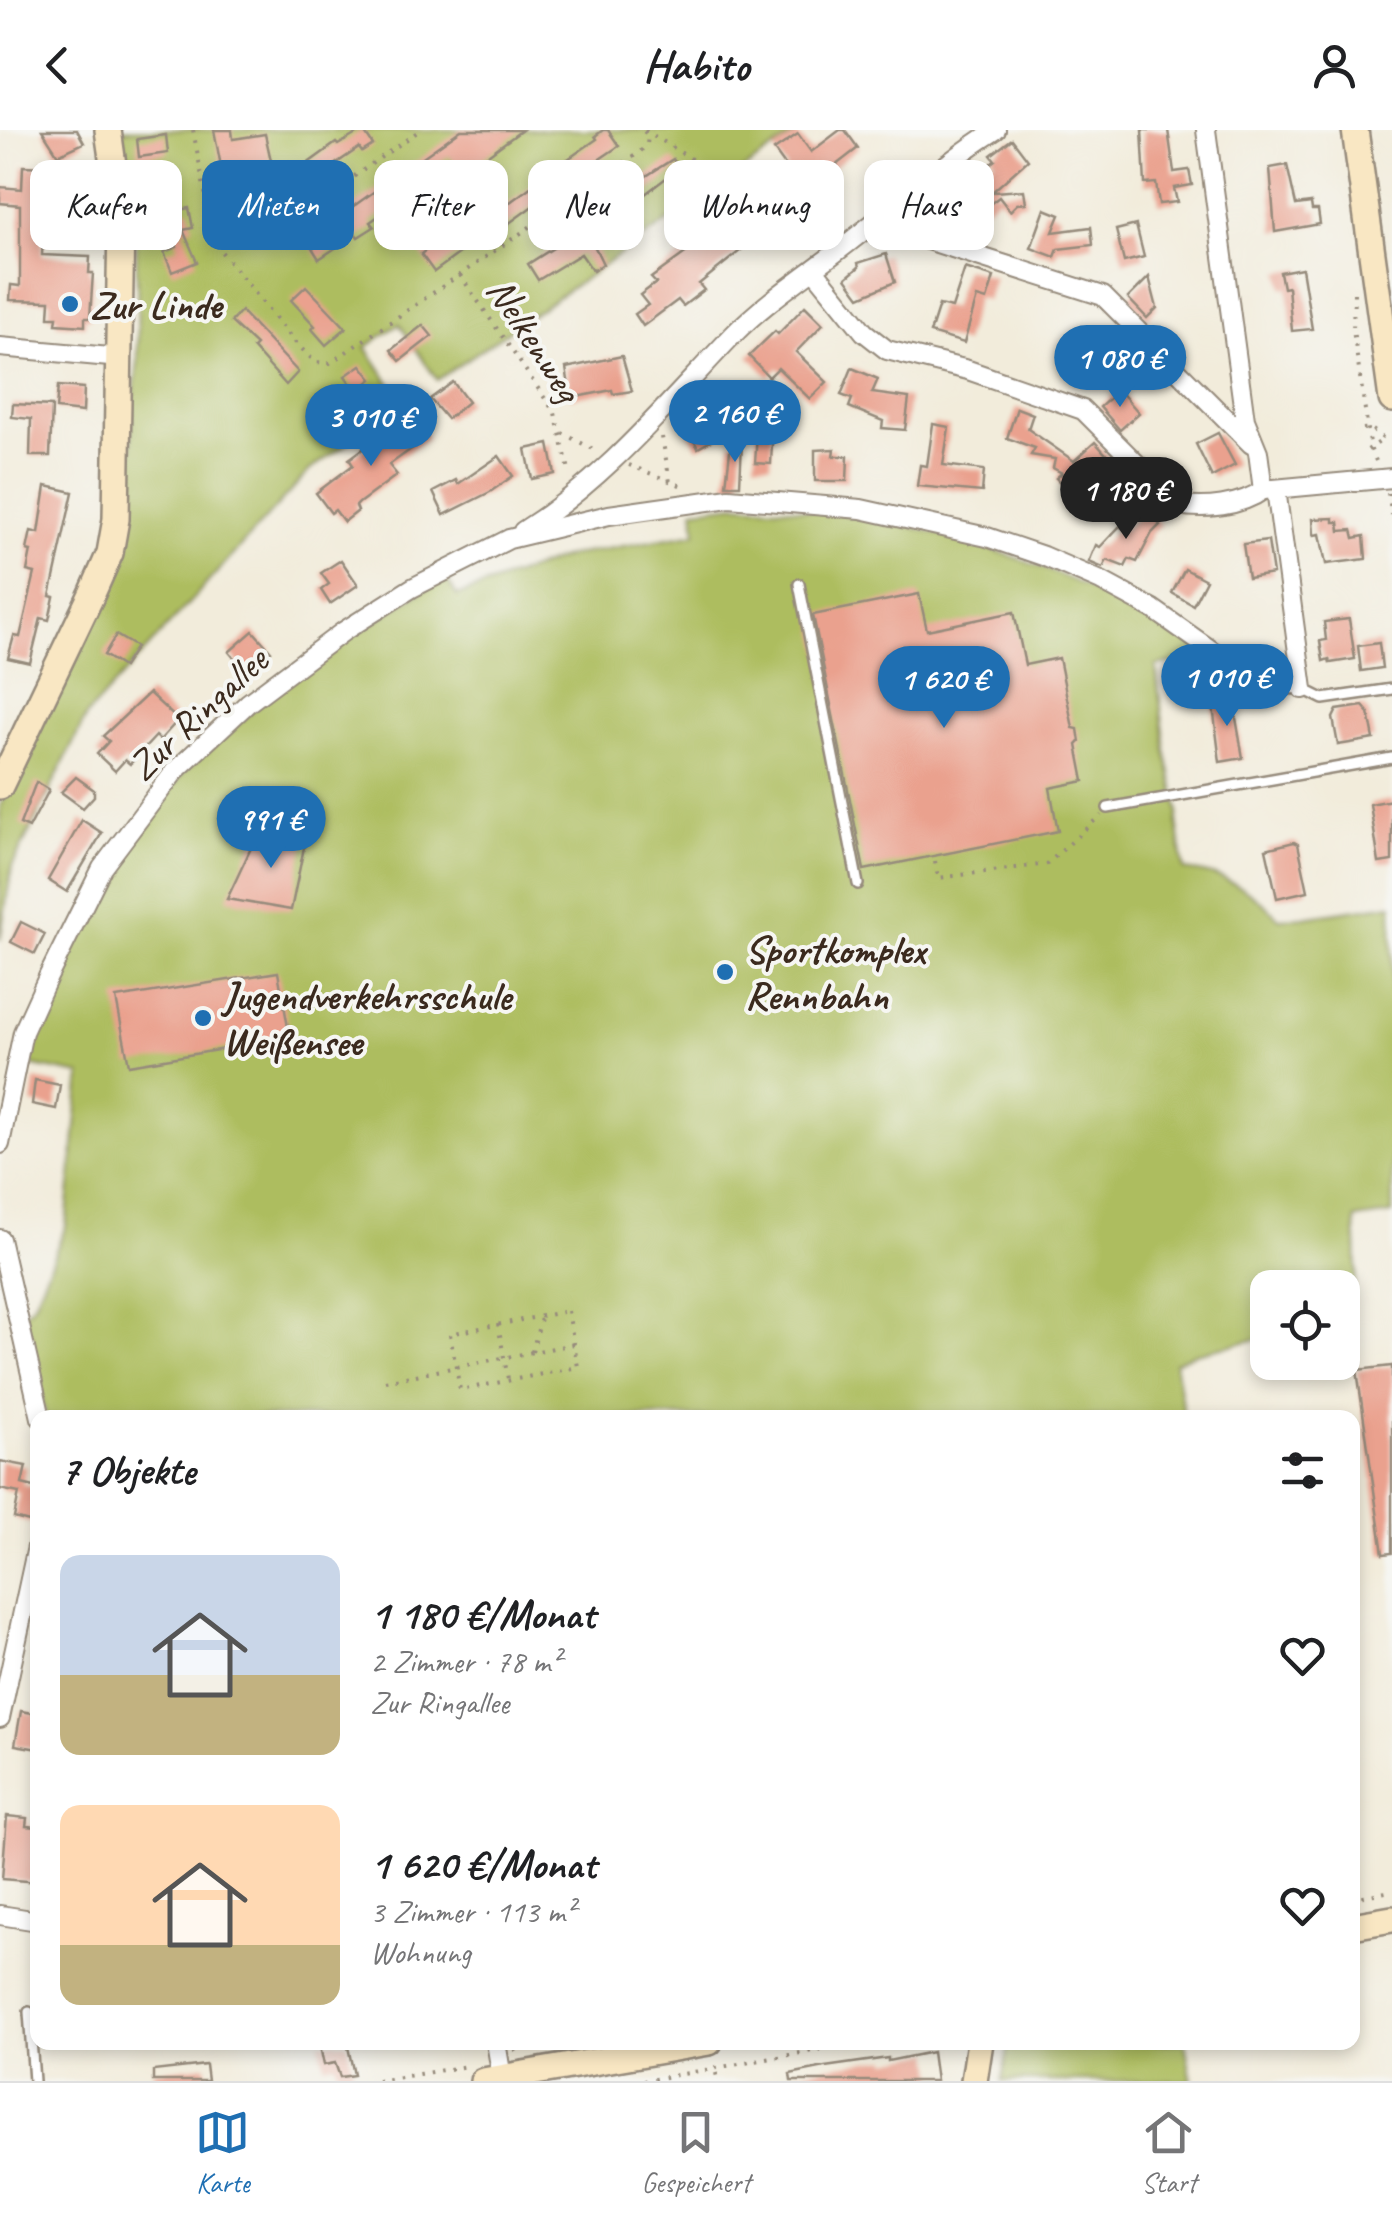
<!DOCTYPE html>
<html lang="de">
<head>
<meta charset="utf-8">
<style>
	:root { --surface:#fff; --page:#f6f6f6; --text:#202124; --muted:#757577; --line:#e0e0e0; --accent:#1f6fb2 }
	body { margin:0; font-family:Caveat,sans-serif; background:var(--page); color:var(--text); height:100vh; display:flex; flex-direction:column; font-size:38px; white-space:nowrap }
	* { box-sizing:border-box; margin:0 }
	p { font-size:32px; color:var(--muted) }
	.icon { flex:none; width:55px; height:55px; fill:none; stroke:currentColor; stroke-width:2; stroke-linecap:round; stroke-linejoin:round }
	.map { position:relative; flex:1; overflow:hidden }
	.sheet { position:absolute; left:30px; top:1280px; width:1330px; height:640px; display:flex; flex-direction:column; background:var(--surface); border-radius:20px; box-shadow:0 5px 15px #0003 }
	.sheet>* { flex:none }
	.guide { position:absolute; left:30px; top:30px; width:1332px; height:90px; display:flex; gap:20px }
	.controls { position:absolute; left:1250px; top:1140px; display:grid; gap:20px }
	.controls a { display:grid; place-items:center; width:110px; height:110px; border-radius:20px; background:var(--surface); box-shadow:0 5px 15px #0003; font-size:50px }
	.price { position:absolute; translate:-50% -85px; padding:0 22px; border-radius:35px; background:var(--accent); color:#fff; font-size:32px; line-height:65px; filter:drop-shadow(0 2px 5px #0008) }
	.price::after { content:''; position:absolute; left:50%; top:60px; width:30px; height:22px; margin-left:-15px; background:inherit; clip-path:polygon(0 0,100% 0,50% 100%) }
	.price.on { background:#222; color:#fff }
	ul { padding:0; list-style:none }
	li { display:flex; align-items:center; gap:30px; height:250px; padding:0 30px }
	li span { display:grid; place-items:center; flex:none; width:280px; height:200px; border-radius:20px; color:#555 }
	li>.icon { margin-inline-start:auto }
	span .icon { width:120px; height:120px; fill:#fffc; stroke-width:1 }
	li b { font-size:42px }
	h2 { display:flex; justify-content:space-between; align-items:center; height:120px; padding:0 30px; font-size:42px }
	.pill { padding:0 35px; border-radius:20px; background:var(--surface); box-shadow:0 5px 15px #0003; font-size:35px; line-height:90px }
	.pill.on { background:var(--accent); color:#fff }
	header { display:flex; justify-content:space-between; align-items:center; height:130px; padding:0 30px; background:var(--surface); font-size:45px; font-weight:800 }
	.tabs { display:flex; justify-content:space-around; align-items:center; height:140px; border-top:2px solid var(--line); background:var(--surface); font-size:28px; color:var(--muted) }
	.tabs a { display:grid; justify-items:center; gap:5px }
	.tabs .on { color:var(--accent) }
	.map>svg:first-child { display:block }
	.green { fill:#adbd5f; stroke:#74743e; stroke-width:2.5 }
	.building { fill:#eaa18e }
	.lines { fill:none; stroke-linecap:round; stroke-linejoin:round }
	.lane-casing { stroke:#968b7c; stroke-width:14 }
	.street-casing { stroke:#968b7c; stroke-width:22 }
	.secondary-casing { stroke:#968b7c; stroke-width:30 }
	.path { stroke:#968b7c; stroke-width:4; stroke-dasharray:2.5 8; stroke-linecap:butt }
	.lane { stroke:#fff; stroke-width:9 }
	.street { stroke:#fff; stroke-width:18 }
	.secondary { stroke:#f9e7c3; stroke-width:25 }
	.poi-dot { fill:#1f6fb2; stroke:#f6f6f2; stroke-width:4 }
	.labels { text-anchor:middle; stroke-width:8; stroke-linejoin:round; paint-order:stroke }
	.poi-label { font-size:40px; font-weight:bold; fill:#3b2a1e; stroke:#f6f6f2; text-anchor:start }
	.street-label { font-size:40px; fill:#3b2a1e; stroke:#f6f6f2 }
</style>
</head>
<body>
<header><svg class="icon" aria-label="back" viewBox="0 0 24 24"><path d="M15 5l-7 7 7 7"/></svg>Habito<svg class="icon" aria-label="person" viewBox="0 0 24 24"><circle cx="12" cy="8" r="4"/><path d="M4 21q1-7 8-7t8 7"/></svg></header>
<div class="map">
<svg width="1392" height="1951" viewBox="0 0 1392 1951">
	<rect width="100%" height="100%" fill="#f6f6f2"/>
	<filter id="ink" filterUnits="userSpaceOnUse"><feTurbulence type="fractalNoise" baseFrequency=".01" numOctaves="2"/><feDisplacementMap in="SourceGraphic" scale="20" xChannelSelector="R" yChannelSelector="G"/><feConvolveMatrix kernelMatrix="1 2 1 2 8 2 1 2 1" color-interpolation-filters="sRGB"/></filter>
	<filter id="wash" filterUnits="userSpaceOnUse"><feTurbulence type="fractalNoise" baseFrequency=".0048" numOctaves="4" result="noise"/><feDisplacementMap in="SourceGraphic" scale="40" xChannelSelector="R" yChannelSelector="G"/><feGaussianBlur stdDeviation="2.25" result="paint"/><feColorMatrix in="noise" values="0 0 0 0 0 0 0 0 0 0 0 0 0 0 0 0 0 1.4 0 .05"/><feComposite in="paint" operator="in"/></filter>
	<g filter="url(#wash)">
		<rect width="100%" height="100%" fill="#f2ecdb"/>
		<g class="green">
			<polygon points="121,0 801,0 437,250 399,194 366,217 403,273 310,340 87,585 12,737 0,810 0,676 101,462 122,403 132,346 132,276 138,231 136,79"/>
			<path d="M 736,374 C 769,377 803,378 836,383 C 972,402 1098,452 1212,527 L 1156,536 L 1166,620 L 1179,682 L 1177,692 L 1184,740 C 1223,743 1252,760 1279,788 L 1303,787 L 1392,774 L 1392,1084 L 1355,1089 C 1355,1115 1364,1155 1343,1173 L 1342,1158 L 1268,1158 L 1267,1207 L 1195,1223 L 1175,1232 L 1184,1287 L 46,1287 L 23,1184 L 34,1173 L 66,1096 L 81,945 L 25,934 L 73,804 L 119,727 L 184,642 L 294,543 L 445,446 L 457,466 L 568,426 L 696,403 L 694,379 Z"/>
			<polygon points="1009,1913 1185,1913 1192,1951 1002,1951"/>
		</g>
		<g id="blocks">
			<g class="building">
				<polygon points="42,0 77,0 84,13 58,25"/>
				<polygon points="214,0 232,0 233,9 265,4 274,44 251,48 252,51 245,52 252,85 231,89"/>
				<polygon points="363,0 373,15 362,22 359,18 294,62 285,50 336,13 338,15"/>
				<polygon points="461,0 522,0 462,44 449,26 398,62 403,69 370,92 374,97 358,107 341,85"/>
				<polygon points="603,0 608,0 619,16 576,45 565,31 597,9 595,6"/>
				<polygon points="840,0 845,0 858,18 822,46 827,53 813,64 807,57 790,70 774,49 787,38 774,20 798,4 811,22"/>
				<polygon points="1142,0 1168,0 1174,42 1189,40 1192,55 1174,58 1177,72 1159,74 1156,53 1145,54"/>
				<polygon points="166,5 168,23 139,27 137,9"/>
				<polygon points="1012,9 1028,30 992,62 1024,60 1026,73 1017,74 1010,81 999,67 973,87 953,62 995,30 991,25"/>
				<polygon points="673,29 679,38 627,78 618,64"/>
				<polygon points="1287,35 1296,75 1311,73 1312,80 1318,80 1320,94 1275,102 1270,38"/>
				<polygon points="23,36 47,37 42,125 90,127 89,143 93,143 90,188 85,188 85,196 56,194 57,187 49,187 50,171 10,170 11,155 20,156 20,75 0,73 0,57 22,59"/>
				<polygon points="536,53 545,67 497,102 494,98 434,142 421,124 426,120 464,92 467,96 503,71 506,75"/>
				<polygon points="773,75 782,87 699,154 704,160 683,176 678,170 643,196 635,184 648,175 640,165 656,153 651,148 710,105 702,95 717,83 734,105"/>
				<polygon points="189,78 193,98 183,100 197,132 172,142 164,122 177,117 170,82"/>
				<polygon points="597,79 611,96 592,111 603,134 593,141 581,124 538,150 528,134 561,113 559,111"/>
				<polygon points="1045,79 1060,85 1053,102 1091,97 1093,115 1058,119 1055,127 1031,118"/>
				<polygon points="321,94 337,117 319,129 304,105"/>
				<polygon points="1136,95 1144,127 1124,132 1116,100"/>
				<polygon points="886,124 895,152 860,167 846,148 859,137 858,133"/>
				<polygon points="965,138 994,147 987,170 977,167 964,213 930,203 939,175 952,178"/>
				<polygon points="1302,138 1312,199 1292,201 1288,157 1283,158 1280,142"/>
				<polygon points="1149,147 1157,178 1147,188 1128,168"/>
				<polygon points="306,156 346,198 326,215 312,199 315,196 291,170"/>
				<polygon points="805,176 823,194 796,222 827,252 810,269 778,238 769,247 749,226 775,201 778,204"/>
				<polygon points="241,181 298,242 286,255 253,218 256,215 231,192"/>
				<polygon points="423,195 432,206 400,231 391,220"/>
				<polygon points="622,226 632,261 613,264 612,260 571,268 566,238"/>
				<polygon points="361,235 372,249 366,254 378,278 372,282 345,246"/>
				<polygon points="852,238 878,249 872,263 909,268 905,300 882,298 883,291 849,277 852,269 841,265"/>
				<polygon points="453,252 468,272 447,289 430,269"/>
				<polygon points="58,256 84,258 83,282 56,279"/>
				<polygon points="1119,260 1139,283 1120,300 1100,277"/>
				<polygon points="13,274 52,276 50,326 30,326 31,289 12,287"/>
				<polygon points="1017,278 1033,284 1028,299 1074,331 1095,312 1111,330 1088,351 1092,355 1077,370 1056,348 1062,343 1053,338 1055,329 1031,325 1035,318 1007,308"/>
				<polygon points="726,280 736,297 698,318 689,302"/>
				<polygon points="411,284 427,308 389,335 397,345 359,373 356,376 358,381 344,392 335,380 331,383 316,363 353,335 349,329"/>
				<polygon points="758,291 773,292 771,334 755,333"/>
				<polygon points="933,294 949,297 943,335 984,340 982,362 917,356 920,335 927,336"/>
				<polygon points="1218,303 1235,335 1212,347 1196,314"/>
				<polygon points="731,312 742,313 740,355 726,355"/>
				<polygon points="549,314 555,344 532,349 526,319"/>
				<polygon points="834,319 833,326 848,326 847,351 815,351 815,320"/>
				<polygon points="499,326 513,346 490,362 444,385 433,362 456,350 458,354"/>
				<polygon points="46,356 73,362 50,466 54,467 49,490 41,488 30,533 8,528 14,506 20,507 35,443 27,441 31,421 27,420 31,401 39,403"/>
				<polygon points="1145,379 1160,395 1152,403 1137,432 1129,429 1125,437 1107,430 1103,438 1089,432 1096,415 1100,417 1120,396 1124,400"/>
				<polygon points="1334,388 1334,392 1339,392 1340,401 1352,400 1354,408 1364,406 1366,429 1326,434 1320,404 1314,405 1313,389"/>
				<polygon points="1268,411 1273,444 1248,448 1243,414"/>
				<polygon points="341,430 358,455 330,474 321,460 329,454 321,443"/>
				<polygon points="1185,439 1206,450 1193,475 1172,463"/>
				<polygon points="919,464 927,500 1014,482 1025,535 1059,528 1073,598 1078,599 1080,612 1077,615 1084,651 1050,658 1058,701 864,740 813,485"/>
				<polygon points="1349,489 1355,529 1330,533 1329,529 1323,531 1320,511 1326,510 1324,492"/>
				<polygon points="253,501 271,521 246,542 229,522"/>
				<polygon points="116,505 136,517 123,537 104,525"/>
				<polygon points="1379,513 1382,538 1361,541 1358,516"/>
				<polygon points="149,563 178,590 160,610 156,606 130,634 125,630 115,641 97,624 109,611 103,606"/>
				<polygon points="1232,565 1243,628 1220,632 1212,568"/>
				<polygon points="1363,576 1369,583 1374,609 1338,615 1333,588 1337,580"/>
				<polygon points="76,647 94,660 94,666 83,678 61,662"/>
				<polygon points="36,652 49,660 29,698 20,694"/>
				<polygon points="1392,670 1392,731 1379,733 1370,674"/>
				<polygon points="82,690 102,703 67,762 48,750"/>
				<polygon points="258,703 307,703 291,780 227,769"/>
				<polygon points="1294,712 1298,714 1308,761 1277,768 1266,719"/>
				<polygon points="21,792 45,804 35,824 11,812"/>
				<polygon points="278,842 290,908 129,935 116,868"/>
				<polygon points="35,950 60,955 56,979 32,974"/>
				<polygon points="1392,1236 1392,1423 1383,1424 1357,1240"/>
				<polygon points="0,1331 26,1336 22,1354 38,1358 33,1393 14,1388 19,1363 0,1359"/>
				<polygon points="21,1581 38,1584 38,1619 15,1615"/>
				<polygon points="7,1686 27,1688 26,1696 38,1697 38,1752 2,1749"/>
				<polygon points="319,1912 347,1912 354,1945 340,1947 335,1933 324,1935"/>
				<polygon points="932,1922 936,1951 791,1951 790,1944 825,1937 888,1928 888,1931"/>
				<polygon points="206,1935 208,1951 153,1951 153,1941"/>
			</g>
		</g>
	</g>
	<g filter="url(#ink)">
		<use href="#blocks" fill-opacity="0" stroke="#968b7c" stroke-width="2.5"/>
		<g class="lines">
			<defs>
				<g id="lane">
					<polyline points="799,454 858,754"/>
					<polyline points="1265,558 1303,559 1323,569 1392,559"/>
					<polyline points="1108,678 1392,628"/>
					<polyline points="29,1882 34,1951"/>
					<polyline points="152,1912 152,1913"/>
				</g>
				<g id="street">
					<polyline points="1206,0 1245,290 1258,322 1263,360 1392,348"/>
					<polyline points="874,93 1103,166 1251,314"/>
					<path d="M 814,140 L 864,202 L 887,220 L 968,240 L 1083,280 L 1178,375 C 1204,380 1241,376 1263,360"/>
					<polyline points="0,217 121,228"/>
					<polyline points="1276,359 1303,559"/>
					<path d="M 523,401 C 606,349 666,275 733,205 C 767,170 813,141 852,110 C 899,73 945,32 996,0"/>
					<polyline points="0,1014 23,902 48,847 102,738 175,641 248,573 344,501 412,458 509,409 609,385 729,368 861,379 987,407 1043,426 1101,451 1153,479 1265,558"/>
					<polyline points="0,1109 41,1288"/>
					<polyline points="0,1588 38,1412"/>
					<polyline points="0,1785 38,1791"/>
					<polyline points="496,1912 502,1948"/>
				</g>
				<g id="secondary">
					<polyline points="1355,0 1392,269"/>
					<polyline points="0,656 91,466 110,423 116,389 121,90 108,0"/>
					<polyline points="1352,1796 1392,1789"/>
					<polyline points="483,1951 709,1912"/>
					<polyline points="974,1951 980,1912"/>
				</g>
			</defs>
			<use href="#lane" class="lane-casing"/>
			<use href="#street" class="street-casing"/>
			<use href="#secondary" class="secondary-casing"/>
			<g class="path">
				<polyline points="193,0 215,114 286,94 420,0"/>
				<polyline points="645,0 696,32"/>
				<polyline points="215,114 295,212 315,232 330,233 640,22 647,14 648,6 643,0"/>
				<polyline points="460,145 555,283 570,344"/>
				<polyline points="1354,163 1353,200 1371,320 1376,331"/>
				<polyline points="1363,299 1370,298 1384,309 1366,321"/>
				<polyline points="562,303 597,321"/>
				<polyline points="662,307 670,352"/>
				<polyline points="629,335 685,357"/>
				<polyline points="1388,363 1392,385"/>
				<polyline points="935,731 938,748 1047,734 1101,685"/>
				<polygon points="568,1181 578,1237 460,1260 450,1204"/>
				<polyline points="498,1194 508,1249"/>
				<polyline points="532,1222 541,1188"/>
				<polyline points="385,1251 574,1214"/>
				<polyline points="1352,1768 1392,1761"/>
				<polyline points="514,1920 554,1912"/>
				<polyline points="716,1943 718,1951"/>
				<polyline points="377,1951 467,1936"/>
				<polyline points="643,1951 863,1912"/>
			</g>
			<use href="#lane" class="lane"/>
			<use href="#street" class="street"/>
			<use href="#secondary" class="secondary"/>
		</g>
	</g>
	<g class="poi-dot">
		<circle cx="70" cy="174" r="10"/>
		<circle cx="725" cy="842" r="10"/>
		<circle cx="203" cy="888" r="10"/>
	</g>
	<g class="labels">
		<g class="poi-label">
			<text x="90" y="188">Zur Linde</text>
			<text x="745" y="833">Sportkomplex<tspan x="745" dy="46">Rennbahn</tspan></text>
			<text x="223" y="879">Jugendverkehrsschule<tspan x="223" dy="46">Weißensee</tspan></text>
		</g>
		<g class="street-label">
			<text transform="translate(535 209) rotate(57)" y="14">Nelkenweg</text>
			<text transform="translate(197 583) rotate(-43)" y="14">Zur Ringallee</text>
		</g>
	</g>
</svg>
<div class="controls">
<a><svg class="icon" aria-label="locate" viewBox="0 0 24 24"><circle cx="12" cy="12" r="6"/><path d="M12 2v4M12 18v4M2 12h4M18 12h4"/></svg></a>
</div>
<b class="price" style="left:1120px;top:280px">1 080 €</b>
<b class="price" style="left:735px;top:335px">2 160 €</b>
<b class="price" style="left:371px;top:339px">3 010 €</b>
<b class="price on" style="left:1126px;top:412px">1 180 €</b>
<b class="price" style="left:1227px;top:599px">1 010 €</b>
<b class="price" style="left:944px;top:601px">1 620 €</b>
<b class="price" style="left:271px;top:741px">991 €</b>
<div class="guide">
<a class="pill">Kaufen</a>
<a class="pill on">Mieten</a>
<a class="pill">Filter</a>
<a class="pill">Neu</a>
<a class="pill">Wohnung</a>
<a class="pill">Haus</a>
</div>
<section class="sheet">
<h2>7 Objekte<svg class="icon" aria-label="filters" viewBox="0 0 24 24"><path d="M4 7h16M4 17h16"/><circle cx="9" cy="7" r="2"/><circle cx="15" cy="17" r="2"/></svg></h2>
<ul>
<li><span style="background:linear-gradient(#c9d6e8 60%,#c2b280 0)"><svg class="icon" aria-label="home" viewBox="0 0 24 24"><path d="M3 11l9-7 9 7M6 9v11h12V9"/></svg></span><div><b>1 180 €/Monat</b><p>2 Zimmer · 78 m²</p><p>Zur Ringallee</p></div><svg class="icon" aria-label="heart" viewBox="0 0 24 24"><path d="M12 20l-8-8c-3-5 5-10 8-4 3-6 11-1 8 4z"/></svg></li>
<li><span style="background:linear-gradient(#ffd9b3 70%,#c2b280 0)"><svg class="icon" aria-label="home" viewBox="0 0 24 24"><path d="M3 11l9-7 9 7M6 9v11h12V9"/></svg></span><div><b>1 620 €/Monat</b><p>3 Zimmer · 113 m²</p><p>Wohnung</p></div><svg class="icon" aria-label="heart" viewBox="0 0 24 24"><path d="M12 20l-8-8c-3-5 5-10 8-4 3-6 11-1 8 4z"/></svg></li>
</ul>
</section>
</div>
<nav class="tabs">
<a class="on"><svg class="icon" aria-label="map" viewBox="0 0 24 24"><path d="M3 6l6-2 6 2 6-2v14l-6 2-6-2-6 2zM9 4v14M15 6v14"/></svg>Karte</a>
<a><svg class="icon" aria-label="saved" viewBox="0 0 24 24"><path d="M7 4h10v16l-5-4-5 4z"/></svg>Gespeichert</a>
<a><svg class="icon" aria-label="home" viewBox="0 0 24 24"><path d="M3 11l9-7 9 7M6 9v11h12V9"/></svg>Start</a>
</nav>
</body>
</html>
